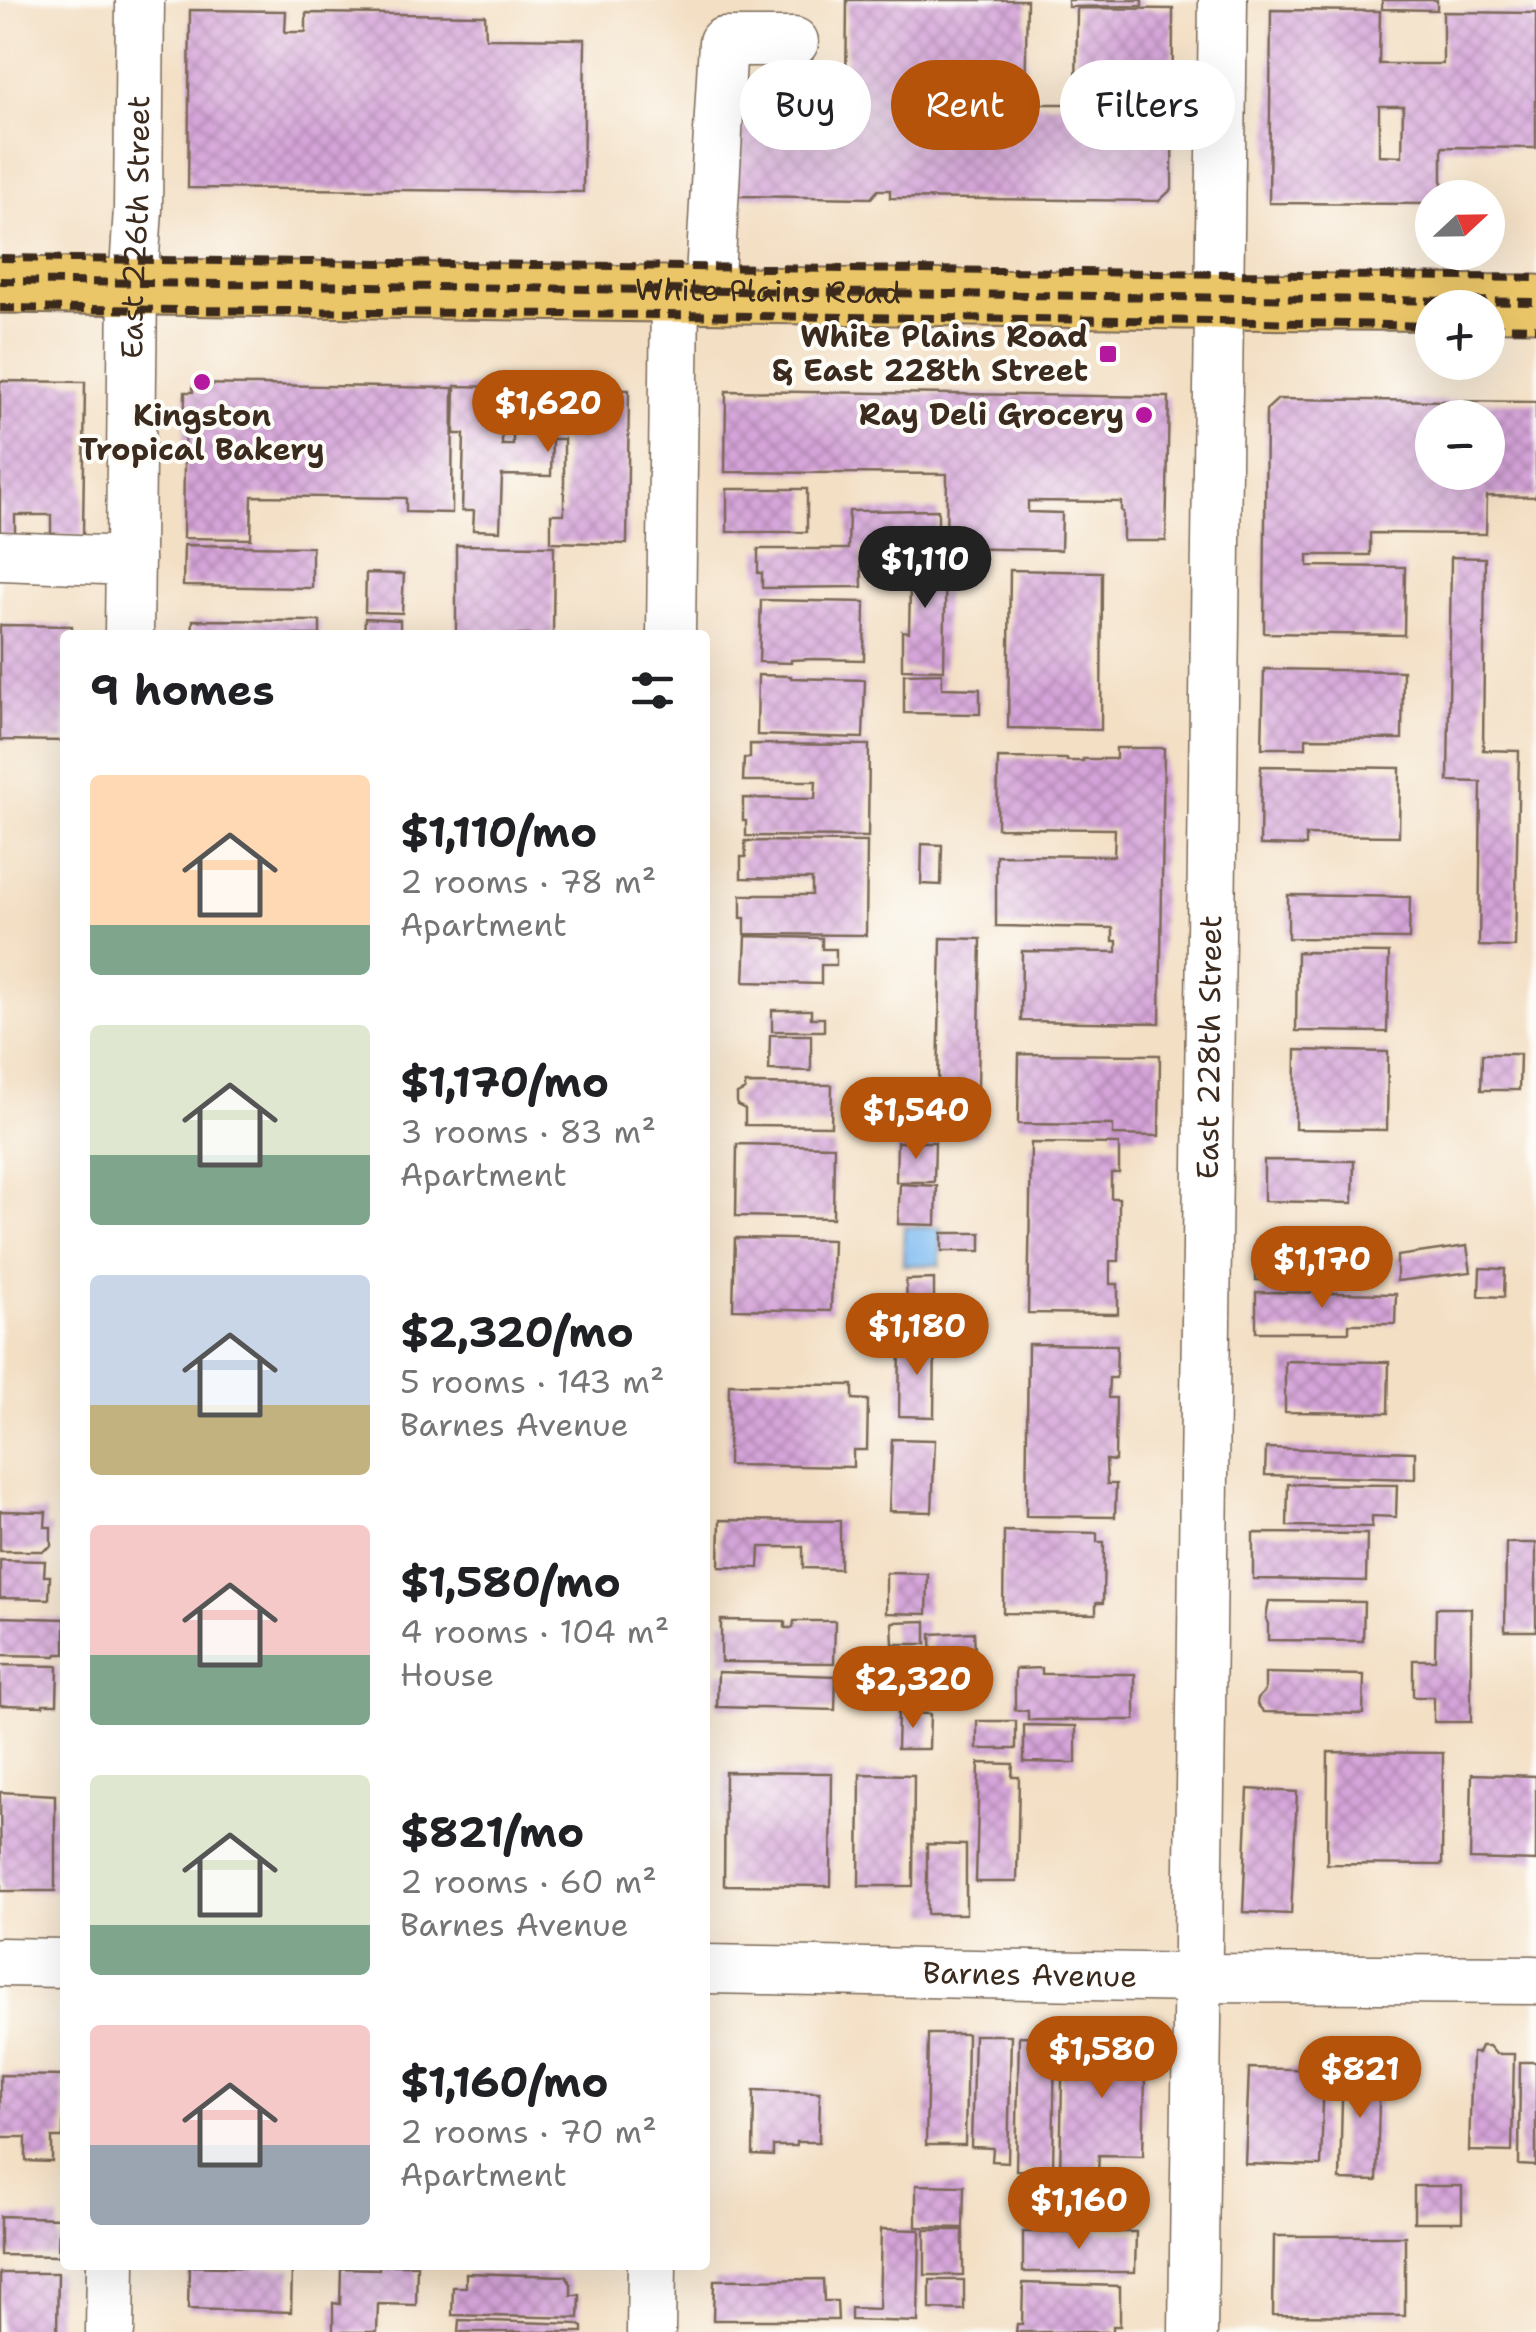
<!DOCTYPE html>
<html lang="en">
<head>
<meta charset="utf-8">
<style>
	:root { --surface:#fff; --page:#f2f2f2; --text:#202124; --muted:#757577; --accent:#b45309 }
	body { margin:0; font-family:"Shantell Sans",sans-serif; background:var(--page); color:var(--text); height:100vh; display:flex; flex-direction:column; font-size:38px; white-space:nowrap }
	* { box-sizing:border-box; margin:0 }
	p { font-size:32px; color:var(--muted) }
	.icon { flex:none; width:55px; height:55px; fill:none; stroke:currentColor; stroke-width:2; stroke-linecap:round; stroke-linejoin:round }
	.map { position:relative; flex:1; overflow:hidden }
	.panel { position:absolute; left:60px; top:630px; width:650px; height:1640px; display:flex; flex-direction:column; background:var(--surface); border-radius:10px; box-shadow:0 10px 40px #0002 }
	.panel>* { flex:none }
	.top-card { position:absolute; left:740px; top:60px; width:645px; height:90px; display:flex; gap:20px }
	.needle { width:65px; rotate:68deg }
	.buttons { position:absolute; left:1415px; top:180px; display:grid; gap:20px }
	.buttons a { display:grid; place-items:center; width:90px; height:90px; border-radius:50%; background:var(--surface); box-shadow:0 10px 40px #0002; font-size:50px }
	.price { position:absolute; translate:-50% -85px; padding:0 22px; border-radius:35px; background:var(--accent); color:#fff; font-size:32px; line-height:65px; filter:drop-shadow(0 2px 5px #0008) }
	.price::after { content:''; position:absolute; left:50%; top:60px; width:30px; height:22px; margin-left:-15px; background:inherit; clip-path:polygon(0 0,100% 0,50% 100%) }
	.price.current { background:#222; color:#fff }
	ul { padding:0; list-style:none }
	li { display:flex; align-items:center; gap:30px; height:250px; padding:0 30px }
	li span { display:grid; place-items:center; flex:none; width:280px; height:200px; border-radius:10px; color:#555 }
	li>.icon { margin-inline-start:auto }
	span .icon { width:120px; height:120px; fill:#fffc; stroke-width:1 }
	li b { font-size:42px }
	h2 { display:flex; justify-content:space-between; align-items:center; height:120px; padding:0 30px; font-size:42px }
	.chip { padding:0 35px; border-radius:45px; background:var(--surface); box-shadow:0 10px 40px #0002; font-size:35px; line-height:90px }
	.chip.current { background:var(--accent); color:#fff }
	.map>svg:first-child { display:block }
	.water { fill:#7fbbf1; stroke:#5d7288; stroke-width:2.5 }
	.building { fill:url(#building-cross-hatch); fill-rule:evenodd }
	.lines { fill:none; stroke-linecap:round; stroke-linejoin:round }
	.minor-casing { stroke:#7b6958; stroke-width:51 }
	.major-casing { stroke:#7b6958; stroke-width:59 }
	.minor { stroke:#fff; stroke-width:48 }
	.major { stroke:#ebc669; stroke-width:55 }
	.rail { stroke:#3b2a1e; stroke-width:8; stroke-dasharray:15 8; stroke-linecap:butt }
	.poi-dot { fill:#b5179e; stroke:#fdfcf7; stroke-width:4 }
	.labels { text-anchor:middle; stroke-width:8; stroke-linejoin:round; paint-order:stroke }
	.street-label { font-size:30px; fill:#3b2a1e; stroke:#fdfcf7 }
	.poi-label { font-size:30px; font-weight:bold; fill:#3b2a1e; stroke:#fdfcf7; text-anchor:end }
</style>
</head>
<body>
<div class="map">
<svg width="1536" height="2332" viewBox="0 0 1536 2332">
	<defs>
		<pattern id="building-cross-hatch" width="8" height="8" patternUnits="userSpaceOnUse" patternTransform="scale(2.5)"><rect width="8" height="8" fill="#d6a4da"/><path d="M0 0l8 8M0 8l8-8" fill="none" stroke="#af86b0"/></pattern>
	</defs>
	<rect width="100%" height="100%" fill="#fdfcf7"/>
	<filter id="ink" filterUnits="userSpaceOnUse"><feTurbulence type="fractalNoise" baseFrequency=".01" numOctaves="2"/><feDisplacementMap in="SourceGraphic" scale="20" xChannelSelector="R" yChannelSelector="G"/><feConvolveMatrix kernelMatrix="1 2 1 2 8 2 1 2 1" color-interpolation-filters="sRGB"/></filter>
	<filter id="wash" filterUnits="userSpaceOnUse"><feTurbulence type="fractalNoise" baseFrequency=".0048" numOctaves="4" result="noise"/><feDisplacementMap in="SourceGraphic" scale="40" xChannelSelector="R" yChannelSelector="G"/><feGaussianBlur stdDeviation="2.25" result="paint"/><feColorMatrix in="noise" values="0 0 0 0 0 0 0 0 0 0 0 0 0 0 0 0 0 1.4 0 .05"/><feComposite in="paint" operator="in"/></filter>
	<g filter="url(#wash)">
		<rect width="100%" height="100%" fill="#f3dfc4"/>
		<polygon class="water" points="904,1227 941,1228 940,1265 903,1265"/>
		<g id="blocks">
			<g class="building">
				<polygon points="847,0 1027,0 1025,104 1076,104 1077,8 1173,9 1172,189 1159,201 890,198 890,190 878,190 871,198 737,196 738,92 846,93"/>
				<polygon points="1068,0 1142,0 1142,6 1068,7"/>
				<polygon points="1382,0 1437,0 1437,10 1382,9"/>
				<polygon points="190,10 286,11 285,32 306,32 306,13 485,15 486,38 585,39 583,192 188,188"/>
				<path d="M 1271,10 L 1380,11 L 1379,64 L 1443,64 L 1443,12 L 1536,13 L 1536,148 L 1442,147 L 1442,198 L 1432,198 L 1432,204 L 1269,203 ZM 1379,106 L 1403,106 L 1402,156 L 1379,155 Z"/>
				<polygon points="0,381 85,382 83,536 51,536 51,515 15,515 15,536 0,536"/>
				<polygon points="193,384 453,388 452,513 406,512 406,498 252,496 251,539 183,538 185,392 193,392"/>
				<path d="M 455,386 L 629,390 L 627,544 L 551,542 L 551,514 L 564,514 L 564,439 L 552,439 L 551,476 L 502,475 L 500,531 L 473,530 L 474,511 L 462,511 L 464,434 L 454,434 ZM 502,429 L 513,429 L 513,445 L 502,445 Z"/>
				<polygon points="726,391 1169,397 1166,541 1123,541 1123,512 1121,511 1121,502 1028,501 1028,512 1062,513 1061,550 946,548 947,474 725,472"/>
				<path d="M 1278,399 L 1536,402 L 1536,497 L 1487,496 L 1486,534 L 1370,533 L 1370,555 L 1308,555 L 1308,566 L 1405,567 L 1404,635 L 1264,633 L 1266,410 ZM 1432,418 L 1488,418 L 1488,472 L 1432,472 Z"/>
				<rect x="727" y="489" width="80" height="43"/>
				<polygon points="938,510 938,548 861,548 862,587 762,588 762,573 758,573 758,549 848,549 849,511"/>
				<polygon points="184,545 312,547 312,588 183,586"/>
				<polygon points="456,545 554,546 553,635 456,635"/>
				<polygon points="906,550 946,551 944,670 902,669 902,631 909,632 910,590 905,590"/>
				<polygon points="1451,557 1485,558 1483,750 1519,751 1515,947 1479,946 1481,782 1448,781"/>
				<polygon points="1010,570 1102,572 1101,730 1008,728"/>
				<polygon points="366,573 404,574 402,613 365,612"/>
				<polygon points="761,600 865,602 864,660 813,659 791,660 791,663 759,662"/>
				<polygon points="365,618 400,620 400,635 364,635"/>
				<polygon points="193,620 320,621 320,635 192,635"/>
				<polygon points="0,625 72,626 72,635 65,635 65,741 0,740"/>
				<polygon points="1264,669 1403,671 1402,739 1306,738 1306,748 1262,748"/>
				<polygon points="942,673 942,688 980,689 980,714 904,713 904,674"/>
				<polygon points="758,675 791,676 791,678 865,680 863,738 757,735"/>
				<polygon points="750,744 869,745 868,837 746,836 746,821 743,821 743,798 815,799 816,781 743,781 744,758 750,758"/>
				<polygon points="1116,748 1164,748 1160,1023 1021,1021 1022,951 1117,952 1117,941 1113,941 1113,928 996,926 996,855 1114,856 1115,829 997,828 998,758 1067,759 1067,761 1083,761 1083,759 1116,759"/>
				<polygon points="1261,766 1400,768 1399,836 1306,835 1306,846 1260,845"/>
				<polygon points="745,841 867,842 866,935 745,934 745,918 741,918 741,895 812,895 812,879 741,878 741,857 746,857"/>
				<polygon points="922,844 942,845 941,885 921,884"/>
				<polygon points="1288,895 1410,897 1409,939 1288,938"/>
				<polygon points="746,936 822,938 822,949 836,949 836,965 821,965 821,984 744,982"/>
				<polygon points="941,938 981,939 977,1135 937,1134"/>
				<polygon points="1297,952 1389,953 1387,1032 1296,1031"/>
				<polygon points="772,1010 811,1010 811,1018 824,1018 824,1031 772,1031"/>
				<polygon points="770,1035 811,1035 811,1071 769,1070"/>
				<polygon points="1296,1050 1388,1052 1387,1130 1295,1129"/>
				<polygon points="1019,1054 1160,1055 1159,1136 1113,1135 1113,1125 1018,1124"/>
				<polygon points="1482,1054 1520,1054 1519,1090 1481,1090"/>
				<polygon points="745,1084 832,1085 831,1126 745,1125 745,1109 737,1105 737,1094 745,1090"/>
				<polygon points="897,1142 935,1142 934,1182 896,1182"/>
				<polygon points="1031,1143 1119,1144 1119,1173 1111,1173 1111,1198 1119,1198 1119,1261 1110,1261 1110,1284 1118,1284 1118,1314 1028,1313"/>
				<polygon points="737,1144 834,1146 833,1218 736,1216"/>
				<polygon points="1264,1160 1354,1161 1353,1203 1264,1201"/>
				<polygon points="900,1184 937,1186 936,1225 898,1224"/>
				<rect x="942" y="1233" width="39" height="18"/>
				<polygon points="735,1238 833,1240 831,1311 733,1309"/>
				<polygon points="1257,1240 1372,1244 1371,1283 1256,1280"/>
				<polygon points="1467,1246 1471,1272 1397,1281 1397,1256"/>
				<polygon points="1480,1268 1505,1269 1504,1297 1479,1296"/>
				<polygon points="934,1279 934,1302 907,1303 906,1280"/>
				<polygon points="1256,1292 1396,1294 1395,1324 1349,1324 1349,1332 1256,1332"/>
				<polygon points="900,1340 935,1340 934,1417 899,1416"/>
				<polygon points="1028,1344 1117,1345 1116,1378 1109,1378 1108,1398 1116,1398 1115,1461 1106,1460 1107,1484 1116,1484 1115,1517 1026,1516"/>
				<polygon points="1285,1361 1389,1362 1388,1413 1285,1412"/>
				<polygon points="729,1384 853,1385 853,1399 868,1400 867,1450 853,1450 853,1467 728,1465"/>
				<polygon points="892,1439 935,1440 932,1512 889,1511"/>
				<polygon points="1266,1448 1415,1452 1415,1479 1265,1475"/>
				<polygon points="1288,1484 1397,1485 1396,1517 1372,1516 1372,1527 1287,1526"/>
				<polygon points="0,1511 46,1512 45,1527 51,1527 51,1546 43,1551 0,1551"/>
				<polygon points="720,1520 840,1521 840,1569 803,1568 803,1547 760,1547 759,1568 719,1567"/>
				<polygon points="1004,1531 1097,1533 1097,1542 1104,1542 1103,1603 1096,1603 1096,1614 1003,1613"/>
				<polygon points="1253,1533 1367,1534 1366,1581 1253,1579"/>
				<polygon points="1506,1543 1536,1543 1536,1631 1505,1631"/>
				<polygon points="0,1560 45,1561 44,1576 50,1576 49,1599 0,1598"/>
				<polygon points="886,1573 928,1574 927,1614 886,1613"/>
				<polygon points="1269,1601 1364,1602 1363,1641 1268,1640 1268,1624 1266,1618"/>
				<polygon points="1436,1608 1471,1608 1471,1722 1434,1722 1434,1697 1413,1697 1413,1660 1435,1660"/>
				<polygon points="0,1617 65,1619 65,1654 57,1654 56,1656 0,1655"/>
				<polygon points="721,1620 785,1621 785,1628 793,1628 794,1621 835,1621 834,1663 721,1662"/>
				<polygon points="926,1621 926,1644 893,1644 892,1622"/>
				<polygon points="974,1632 976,1668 932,1670 931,1634"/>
				<polygon points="0,1665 58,1666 57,1704 43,1704 43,1706 0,1705"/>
				<polygon points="1042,1668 1042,1674 1135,1674 1135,1720 1028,1720 1028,1711 1015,1710 1015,1669"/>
				<polygon points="718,1672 836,1676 835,1710 717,1707"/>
				<polygon points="1265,1673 1364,1675 1363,1714 1264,1712 1257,1704 1258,1698 1265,1691"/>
				<polygon points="898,1713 930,1714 929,1749 897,1749"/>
				<rect x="977" y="1721" width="39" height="28"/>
				<polygon points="1024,1725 1076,1726 1076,1763 1024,1762"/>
				<polygon points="1328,1752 1443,1753 1442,1865 1327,1864"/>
				<polygon points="979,1763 1013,1764 1012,1777 1019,1777 1017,1882 976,1882"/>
				<polygon points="725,1772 832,1773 831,1886 724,1885"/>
				<polygon points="860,1774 914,1775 913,1886 859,1886"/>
				<polygon points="1472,1774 1536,1776 1536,1861 1470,1859"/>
				<polygon points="1248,1789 1297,1792 1291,1914 1243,1912"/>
				<polygon points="0,1792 55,1795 55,1891 1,1891"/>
				<polygon points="927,1844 966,1845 966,1914 927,1914"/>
				<polygon points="928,2034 967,2034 965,2145 926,2145"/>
				<polygon points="974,2035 1011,2035 1008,2162 992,2161 993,2148 971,2147"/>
				<polygon points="1019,2036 1055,2037 1053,2171 1016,2170"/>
				<polygon points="1063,2037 1146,2039 1143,2156 1099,2155 1098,2173 1060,2172"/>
				<polygon points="1481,2046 1489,2046 1496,2054 1514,2054 1512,2152 1469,2151 1472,2053 1478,2053"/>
				<polygon points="1343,2061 1380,2061 1377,2181 1340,2180"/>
				<polygon points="1520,2062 1536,2062 1536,2166 1519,2165"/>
				<polygon points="1249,2068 1324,2070 1321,2166 1245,2164"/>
				<polygon points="0,2075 64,2076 63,2138 52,2138 52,2162 26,2161 26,2137 0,2137"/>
				<polygon points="754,2090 820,2092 819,2142 796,2142 796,2146 773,2146 773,2156 753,2155"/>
				<polygon points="916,2185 964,2186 963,2228 916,2227"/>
				<rect x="1414" y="2186" width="48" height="36"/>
				<polygon points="0,2216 59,2218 58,2256 0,2255"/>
				<polygon points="881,2229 920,2230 918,2322 851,2320 851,2308 879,2309"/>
				<rect x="925" y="2230" width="38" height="45"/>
				<polygon points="1023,2232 1136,2232 1135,2272 1023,2272"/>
				<polygon points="1274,2236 1405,2236 1405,2316 1273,2315"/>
				<polygon points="379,2265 417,2265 416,2305 378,2304 377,2332 333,2332 333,2303 340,2304 341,2268 379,2269"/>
				<polygon points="189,2266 292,2269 291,2312 188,2309"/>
				<polygon points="0,2273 58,2273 57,2332 0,2332"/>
				<polygon points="466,2273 566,2276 571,2284 571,2295 580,2295 579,2318 452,2315 453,2287 466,2287"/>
				<polygon points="823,2279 824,2301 837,2301 838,2320 713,2320 714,2280"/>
				<polygon points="930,2280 964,2280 964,2310 930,2309"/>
				<polygon points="1023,2283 1120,2286 1120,2326 1113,2326 1113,2332 1016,2332 1017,2324 1022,2324"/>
				<polygon points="459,2320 577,2324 583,2327 583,2332 458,2332"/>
			</g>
		</g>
	</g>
	<g filter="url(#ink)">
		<use href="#blocks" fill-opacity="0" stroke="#7b6958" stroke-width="2.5"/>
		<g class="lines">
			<defs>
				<g id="minor">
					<polyline points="709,295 723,42 794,42"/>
					<polyline points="0,556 130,561"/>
					<path id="s1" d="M 129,635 L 133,287 L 138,209 L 140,0"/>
					<polyline points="671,635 675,294"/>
					<polyline points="0,1962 65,1963"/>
					<path id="s2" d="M 705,1969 L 1198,1978 L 1536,1980"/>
					<polyline points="110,2332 111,2265"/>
					<polyline points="651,2332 652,2265"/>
					<path id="s3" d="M 1193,2332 L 1223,0"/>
				</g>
				<polyline id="major" points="0,285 1187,301 1536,303"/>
			</defs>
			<use href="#minor" class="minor-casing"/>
			<use href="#major" class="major-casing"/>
			<use href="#minor" class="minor"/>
			<use href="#major" class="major"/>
			<g class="rail">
				<polyline points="0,258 1536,278"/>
				<path id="s4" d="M 0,281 L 1536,302"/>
				<polyline points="0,308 1218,321 1432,326"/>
				<polyline points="1488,327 1536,328"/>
			</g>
		</g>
	</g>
	<g class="poi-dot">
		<rect x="1098" y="344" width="20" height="20" rx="5"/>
		<circle cx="202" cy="382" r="10"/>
		<circle cx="1144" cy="415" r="10"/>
	</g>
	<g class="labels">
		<g class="street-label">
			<text dy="10" stroke="none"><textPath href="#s1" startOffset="408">East 226th Street</textPath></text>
			<text dy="10" stroke="none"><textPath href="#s4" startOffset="768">White Plains Road</textPath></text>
			<text dy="10" stroke="none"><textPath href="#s3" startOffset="1285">East 228th Street</textPath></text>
			<text dy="10" stroke="none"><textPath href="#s2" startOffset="325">Barnes Avenue</textPath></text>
		</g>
		<g class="poi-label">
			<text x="1088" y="347">White Plains Road<tspan x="1088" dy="34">&amp; East 228th Street</tspan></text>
			<text x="1124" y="425">Ray Deli Grocery</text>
			<text x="202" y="426" text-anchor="middle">Kingston<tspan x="202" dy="34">Tropical Bakery</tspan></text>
		</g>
	</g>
</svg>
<div class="buttons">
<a><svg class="needle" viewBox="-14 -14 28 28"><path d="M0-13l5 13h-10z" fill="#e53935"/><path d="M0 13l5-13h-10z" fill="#757577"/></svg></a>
<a>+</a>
<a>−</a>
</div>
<b class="price" style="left:548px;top:455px">$1,620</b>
<b class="price current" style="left:925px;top:611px">$1,110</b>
<b class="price" style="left:916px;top:1162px">$1,540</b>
<b class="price" style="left:1322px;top:1311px">$1,170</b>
<b class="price" style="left:917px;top:1378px">$1,180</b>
<b class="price" style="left:913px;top:1731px">$2,320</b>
<b class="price" style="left:1102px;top:2101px">$1,580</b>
<b class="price" style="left:1360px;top:2121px">$821</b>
<b class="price" style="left:1079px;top:2252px">$1,160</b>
<div class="top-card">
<a class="chip">Buy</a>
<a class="chip current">Rent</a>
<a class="chip">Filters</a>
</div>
<section class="panel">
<h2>9 homes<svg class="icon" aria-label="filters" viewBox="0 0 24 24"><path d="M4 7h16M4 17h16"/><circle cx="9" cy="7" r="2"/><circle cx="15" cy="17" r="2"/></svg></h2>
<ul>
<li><span style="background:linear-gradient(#ffd9b3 75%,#7fa58c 0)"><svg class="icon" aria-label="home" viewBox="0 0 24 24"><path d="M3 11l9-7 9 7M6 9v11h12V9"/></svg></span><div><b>$1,110/mo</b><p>2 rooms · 78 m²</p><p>Apartment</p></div></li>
<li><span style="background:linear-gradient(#dfe7d0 65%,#7fa58c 0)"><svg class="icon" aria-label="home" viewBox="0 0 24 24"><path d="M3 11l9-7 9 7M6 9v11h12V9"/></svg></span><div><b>$1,170/mo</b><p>3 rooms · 83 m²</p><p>Apartment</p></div></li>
<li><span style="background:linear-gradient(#c9d6e8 65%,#c2b280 0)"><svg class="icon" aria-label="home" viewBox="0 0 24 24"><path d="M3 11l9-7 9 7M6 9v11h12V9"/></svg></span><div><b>$2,320/mo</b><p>5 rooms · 143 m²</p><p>Barnes Avenue</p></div></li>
<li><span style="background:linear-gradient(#f6c9c9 65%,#7fa58c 0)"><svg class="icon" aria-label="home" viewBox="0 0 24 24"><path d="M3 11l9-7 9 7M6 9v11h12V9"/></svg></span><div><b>$1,580/mo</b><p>4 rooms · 104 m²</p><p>House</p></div></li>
<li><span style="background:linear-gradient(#dfe7d0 75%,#7fa58c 0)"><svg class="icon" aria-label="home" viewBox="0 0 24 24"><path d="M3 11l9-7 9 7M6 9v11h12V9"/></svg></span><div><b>$821/mo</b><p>2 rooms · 60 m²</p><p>Barnes Avenue</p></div></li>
<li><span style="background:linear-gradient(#f6c9c9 60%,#9aa5b1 0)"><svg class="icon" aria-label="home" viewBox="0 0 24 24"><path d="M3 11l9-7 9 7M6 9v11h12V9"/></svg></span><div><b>$1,160/mo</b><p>2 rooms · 70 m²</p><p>Apartment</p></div></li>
</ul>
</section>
</div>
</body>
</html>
